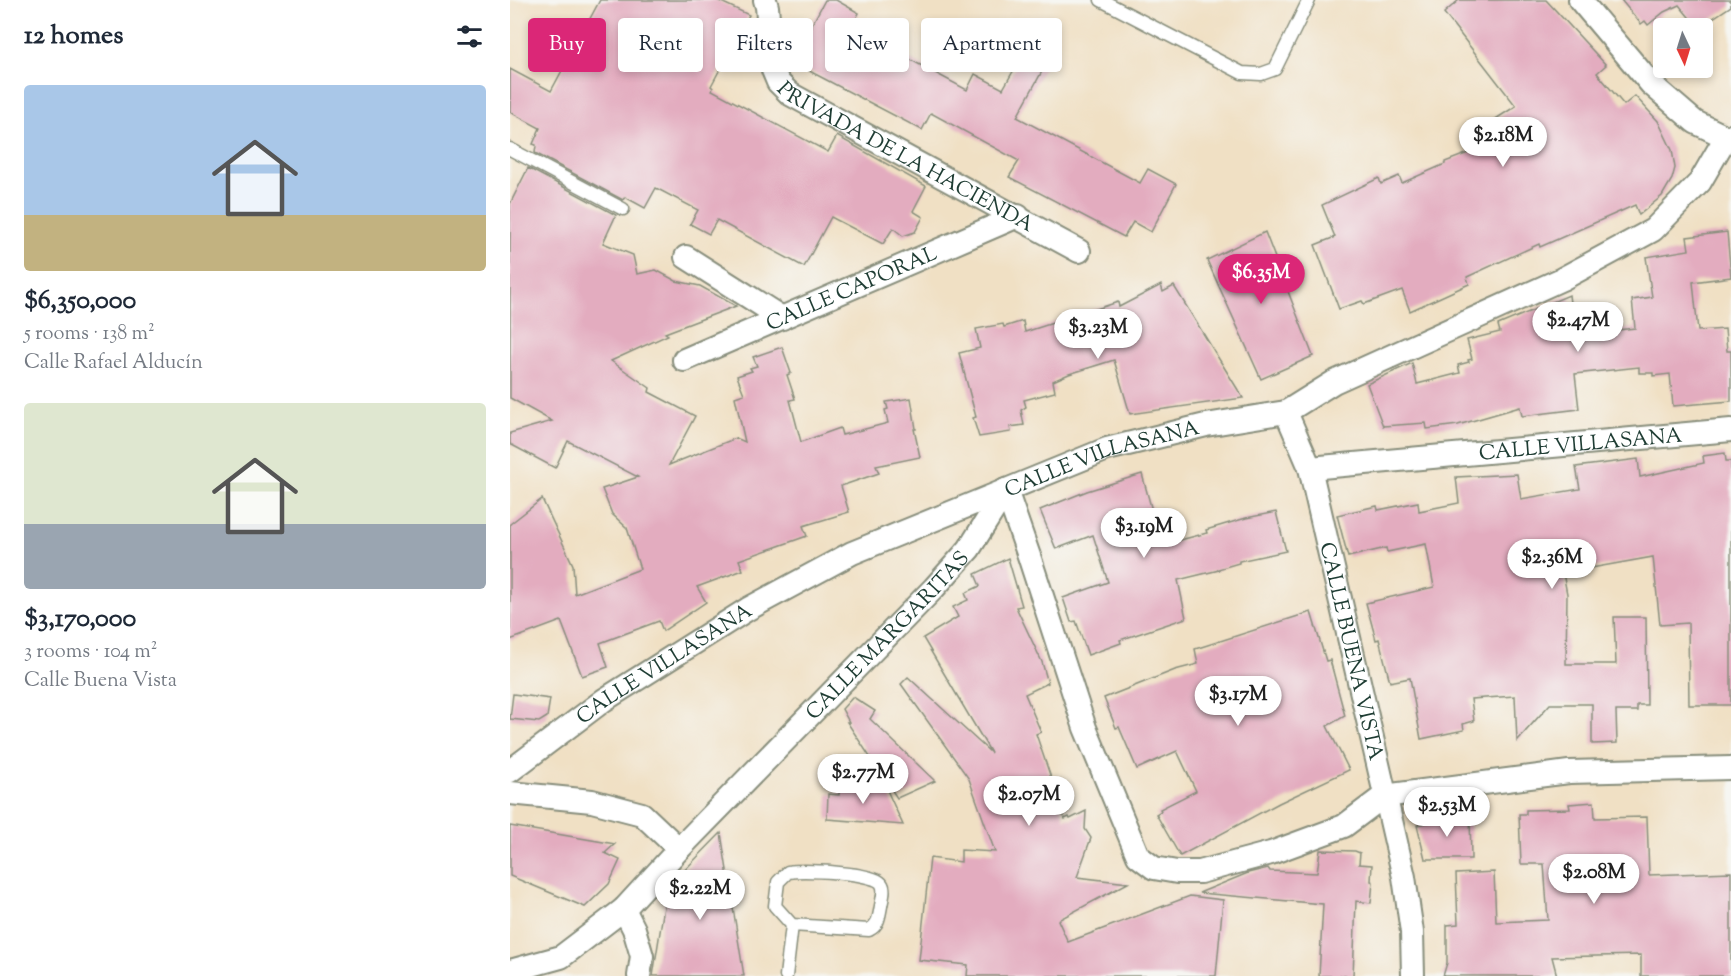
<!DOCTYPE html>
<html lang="en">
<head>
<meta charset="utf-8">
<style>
	:root { --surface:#fff; --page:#f2f2f3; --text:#1f2937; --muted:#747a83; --accent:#db2777 }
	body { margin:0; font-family:"Sorts Mill Goudy",serif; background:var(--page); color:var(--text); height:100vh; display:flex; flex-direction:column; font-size:22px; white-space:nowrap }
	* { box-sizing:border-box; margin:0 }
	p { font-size:20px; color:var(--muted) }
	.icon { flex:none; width:33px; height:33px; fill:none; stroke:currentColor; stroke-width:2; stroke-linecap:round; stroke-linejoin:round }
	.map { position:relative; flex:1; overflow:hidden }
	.drawer { display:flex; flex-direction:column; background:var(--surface); width:510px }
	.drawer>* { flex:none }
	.banner { position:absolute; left:18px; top:18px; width:570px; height:54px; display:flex; gap:12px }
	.needle { width:39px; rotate:176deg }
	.fabs { position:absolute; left:1143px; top:18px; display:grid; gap:12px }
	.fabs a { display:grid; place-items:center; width:60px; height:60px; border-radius:6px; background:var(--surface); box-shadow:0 3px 9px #0003; font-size:30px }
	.price { position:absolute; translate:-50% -51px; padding:0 14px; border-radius:21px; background:#fff; color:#222; font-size:20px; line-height:39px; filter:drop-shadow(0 2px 3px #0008) }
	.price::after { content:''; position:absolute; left:50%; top:36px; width:18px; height:14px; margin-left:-9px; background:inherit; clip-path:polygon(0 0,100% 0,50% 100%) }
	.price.selected { background:var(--accent); color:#fff }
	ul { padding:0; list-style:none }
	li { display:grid; align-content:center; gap:12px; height:318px; padding:0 24px }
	li span { display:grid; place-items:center; height:186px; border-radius:6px; color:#555 }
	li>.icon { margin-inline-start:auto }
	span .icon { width:108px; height:108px; fill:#fffc; stroke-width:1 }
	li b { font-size:26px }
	h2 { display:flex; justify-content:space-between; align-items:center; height:72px; padding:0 24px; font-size:26px }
	.tag { padding:0 21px; border-radius:6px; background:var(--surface); box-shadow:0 3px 9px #0003; font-size:21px; line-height:54px }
	.tag.selected { background:var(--accent); color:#fff }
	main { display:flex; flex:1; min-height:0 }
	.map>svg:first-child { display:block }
	.building { fill:#e3acbf }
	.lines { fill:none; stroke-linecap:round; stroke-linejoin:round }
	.service-casing { stroke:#888e7c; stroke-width:15 }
	.minor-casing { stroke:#888e7c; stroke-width:26 }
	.service { stroke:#fff; stroke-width:12 }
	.minor { stroke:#fff; stroke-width:22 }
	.labels { text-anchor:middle; stroke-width:6; stroke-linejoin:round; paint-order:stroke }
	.street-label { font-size:21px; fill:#1f3d34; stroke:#f6f6f2 }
</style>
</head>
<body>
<main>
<section class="drawer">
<h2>12 homes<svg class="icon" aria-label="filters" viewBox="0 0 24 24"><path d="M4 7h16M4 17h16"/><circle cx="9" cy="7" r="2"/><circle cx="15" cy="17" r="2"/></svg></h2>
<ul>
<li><span style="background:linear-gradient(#a9c7e8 70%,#c2b280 0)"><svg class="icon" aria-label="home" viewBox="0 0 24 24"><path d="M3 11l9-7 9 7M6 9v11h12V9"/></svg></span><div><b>$6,350,000</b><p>5 rooms · 138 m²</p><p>Calle Rafael Alducín</p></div></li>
<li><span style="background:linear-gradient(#dfe7d0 65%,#9aa5b1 0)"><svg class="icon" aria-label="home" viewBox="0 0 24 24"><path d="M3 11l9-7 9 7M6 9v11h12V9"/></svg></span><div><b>$3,170,000</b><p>3 rooms · 104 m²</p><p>Calle Buena Vista</p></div></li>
</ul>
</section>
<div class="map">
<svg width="1221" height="976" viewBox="0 0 1221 976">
	<rect width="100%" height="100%" fill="#f6f6f2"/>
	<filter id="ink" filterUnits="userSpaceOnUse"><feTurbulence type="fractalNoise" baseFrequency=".0167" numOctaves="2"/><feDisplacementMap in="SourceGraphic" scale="12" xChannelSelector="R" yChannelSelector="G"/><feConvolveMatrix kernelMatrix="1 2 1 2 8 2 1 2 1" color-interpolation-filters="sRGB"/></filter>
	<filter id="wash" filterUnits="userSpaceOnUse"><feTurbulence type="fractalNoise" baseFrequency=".008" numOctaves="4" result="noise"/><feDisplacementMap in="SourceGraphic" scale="24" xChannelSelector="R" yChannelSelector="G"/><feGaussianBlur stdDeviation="1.35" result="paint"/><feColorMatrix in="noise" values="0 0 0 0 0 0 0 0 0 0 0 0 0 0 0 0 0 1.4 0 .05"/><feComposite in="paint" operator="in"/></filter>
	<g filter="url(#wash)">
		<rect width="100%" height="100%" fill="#f0e0c4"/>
		<g id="blocks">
			<g class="building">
				<polygon points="90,0 207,0 239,15 201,86 203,88 202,90 318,152 327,136 416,186 403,211 413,217 405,232 393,236 383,228 373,244 321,217 294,267 207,220 199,234 180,224 188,210 146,188 135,208 115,197 113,200 25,153 26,145 23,144 30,128 0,112 0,69 41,91"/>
				<polygon points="315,0 326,0 349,13 341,28 457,90 465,74 493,89 514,52 536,64 507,117 630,183 638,169 666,184 641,232 623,222 614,237 499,177 509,161 421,113 412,130 286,64 293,27 299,30"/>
				<polygon points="949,0 1036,0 1096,65 1087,73 1114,105 1125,96 1148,121 1162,150 1165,168 1162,179 1152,196 1129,215 1125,205 1030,247 1029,244 957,277 959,284 900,311 892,290 854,304 852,301 829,309 805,245 825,237 812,205 869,178 871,184 889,176 892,183 935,164 935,162 974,147 956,138 1006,106 934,13"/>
				<polygon points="1111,0 1221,0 1221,6 1188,28 1169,5 1154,12 1138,25 1135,21 1131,24"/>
				<polygon points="18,168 106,215 93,243 123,255 127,274 146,270 166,281 190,286 226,306 155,333 158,335 101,361 140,388 139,392 185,416 159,465 226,438 235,442 225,397 234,394 227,376 242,371 240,368 247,366 243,357 272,347 281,373 277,375 285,399 280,400 291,442 330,428 332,435 378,423 375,410 378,409 376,402 401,398 406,429 404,429 410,457 366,466 369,473 331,486 339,512 293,526 297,536 229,560 233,570 187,587 196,602 153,631 149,621 90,643 98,667 72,676 51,621 0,640 0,524 32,499 63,565 65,594 130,569 117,528 102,514 92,489 128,477 58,441 45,468 0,444 0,433 42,421 0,398 0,204"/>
				<polygon points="755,232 803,356 751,379 697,260"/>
				<polygon points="1217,232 1221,277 1183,282 1188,331 1215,329 1217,351 1221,351 1221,401 1163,406 1160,374 1143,376 1143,373 1129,373 1129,367 1065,374 1069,409 1012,416 1010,407 948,425 917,429 916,423 873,426 857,384 902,363 907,384 950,373 948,365 959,362 958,360 962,359 957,340 990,332 988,325 1059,295 1064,335 1125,328 1122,300 1142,297 1136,257 1179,250 1177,237"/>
				<polygon points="651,285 653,292 664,286 733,398 620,414 604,360 559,374 543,381 545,392 514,400 516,407 511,410 514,425 500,427 501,432 469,437 463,418 466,417 449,353 470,348 466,329 493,324 494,327 513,321 515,332 608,302 609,307"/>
				<polygon points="1215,453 1216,461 1221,461 1221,705 1179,705 1178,623 1150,625 1143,557 1053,573 1057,594 1056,664 1106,664 1104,617 1136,617 1137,705 1127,705 1127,711 1106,711 1107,743 1082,744 1082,704 1040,704 1007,741 1005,696 961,699 964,721 953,724 954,730 911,739 900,678 880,682 869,639 866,640 856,603 924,587 916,544 877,552 876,548 838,557 827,515 867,506 868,510 908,502 909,511 949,503 946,477 1007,474 1011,499 1070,489 1066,467 1128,459 1130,477 1194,463 1193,456"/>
				<polygon points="632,474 647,529 650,527 655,544 697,533 696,530 736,518 766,512 776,551 729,561 729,563 708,569 709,570 668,580 676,618 610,640 611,643 578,655 566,621 561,622 553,598 598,582 583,535 546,549 530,510 577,491"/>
				<polygon points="498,558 512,606 506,607 532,662 538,683 515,694 531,732 526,734 555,819 559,817 560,819 576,811 575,829 581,838 567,877 618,883 548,920 558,942 680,896 713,900 706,976 457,976 458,965 409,960 420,858 451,862 451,850 485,852 459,779 391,684 398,677 481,753 413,638 448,617 443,607 458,600 455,593 470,586 465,574"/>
				<polygon points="801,612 816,661 820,660 835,716 817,726 839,770 769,803 670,856 646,814 651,811 650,809 686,791 667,751 627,769 609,727 606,728 594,698 665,670 688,664 685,649"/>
				<polygon points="3,694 40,699 37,717 29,722 0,719"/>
				<polygon points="343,697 365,711 360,719 425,781 387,798 337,722 339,722 332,709"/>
				<polygon points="330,782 375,786 393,825 317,819 318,794 329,795"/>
				<polygon points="1084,802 1085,818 1137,817 1139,875 1221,872 1221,976 1131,976 1131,955 1042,957 1047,976 933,976 937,963 937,925 948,924 946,874 984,872 986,922 1038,920 1034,864 1011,864 1009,814 1016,814 1016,810 1060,809 1059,804"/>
				<polygon points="931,815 960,815 961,859 915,859 907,825 931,820"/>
				<polygon points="0,826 105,844 95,853 110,860 99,884 75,907 0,876"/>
				<polygon points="211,833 234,976 143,976 157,888"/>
				<polygon points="810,850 845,851 850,853 849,864 862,865 861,881 863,882 861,903 846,901 843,976 809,976 813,904 689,893 738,873 758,868 760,871 807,873"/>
			</g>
		</g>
	</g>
	<g filter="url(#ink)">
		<use href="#blocks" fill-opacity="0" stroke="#888e7c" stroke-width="1.5"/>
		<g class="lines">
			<defs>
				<g id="service">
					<polyline points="591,0 732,73 751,74 765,69 799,0"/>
					<polyline points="0,149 113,209"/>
					<path d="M 276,976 L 282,925 L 265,906 L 268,882 L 278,872 C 293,870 362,872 371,883 C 376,889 372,899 371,906 C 369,916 369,925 359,930 L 282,925"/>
				</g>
				<g id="minor">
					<path id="s1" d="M 255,0 L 257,7 L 263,70 L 268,82 L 280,94 L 569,251"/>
					<polyline points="1070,0 1141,84 1185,122 1216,137 1221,136"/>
					<polyline points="176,257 272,318"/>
					<path id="s2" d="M 174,360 L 508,216"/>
					<polyline points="776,412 824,382 1052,279 1143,230 1190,182 1216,137"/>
					<path id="s3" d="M 800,468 L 894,877 L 902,932 L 903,976"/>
					<polyline points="496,490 519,556 575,728 628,856 644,868 667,872 690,872 761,853 834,826 874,796 1059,772 1221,768"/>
					<path id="s4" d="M 0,771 L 94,700 L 238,609 L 342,553 L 597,449 L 696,425 L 776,412 L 800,468 L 1221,430"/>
					<polyline points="0,793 82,801 132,814 169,849"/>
					<polyline points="114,909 124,929 132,956 129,976"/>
					<path id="s5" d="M 0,971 L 51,957 L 114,909 L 169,849 L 424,588 L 459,549 L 496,490"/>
				</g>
			</defs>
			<use href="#service" class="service-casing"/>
			<use href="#minor" class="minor-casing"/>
			<use href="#service" class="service"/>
			<use href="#minor" class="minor"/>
		</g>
	</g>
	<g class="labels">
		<g class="street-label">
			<text dy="7" stroke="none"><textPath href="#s1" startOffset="232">PRIVADA DE LA HACIENDA</textPath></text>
			<text dy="7" stroke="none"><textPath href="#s2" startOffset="182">CALLE CAPORAL</textPath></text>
			<text dy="7" stroke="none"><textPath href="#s4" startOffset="1197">CALLE VILLASANA</textPath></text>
			<text dy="7" stroke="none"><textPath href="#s4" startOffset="674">CALLE VILLASANA</textPath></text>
			<text dy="7" stroke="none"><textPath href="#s5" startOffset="512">CALLE MARGARITAS</textPath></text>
			<text dy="7" stroke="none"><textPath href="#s3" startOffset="188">CALLE BUENA VISTA</textPath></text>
			<text dy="7" stroke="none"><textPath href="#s4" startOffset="188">CALLE VILLASANA</textPath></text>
		</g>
	</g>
</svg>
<div class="fabs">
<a><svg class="needle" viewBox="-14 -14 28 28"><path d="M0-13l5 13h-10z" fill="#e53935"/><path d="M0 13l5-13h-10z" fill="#747a83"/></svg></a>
</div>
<b class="price" style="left:993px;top:168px">$2.18M</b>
<b class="price selected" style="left:751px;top:305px">$6.35M</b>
<b class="price" style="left:1068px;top:353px">$2.47M</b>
<b class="price" style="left:588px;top:360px">$3.23M</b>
<b class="price" style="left:634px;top:559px">$3.19M</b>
<b class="price" style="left:1042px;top:590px">$2.36M</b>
<b class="price" style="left:728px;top:727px">$3.17M</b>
<b class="price" style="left:353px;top:805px">$2.77M</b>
<b class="price" style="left:519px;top:827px">$2.07M</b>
<b class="price" style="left:937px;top:838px">$2.53M</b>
<b class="price" style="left:1084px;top:905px">$2.08M</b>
<b class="price" style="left:190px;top:921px">$2.22M</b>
<div class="banner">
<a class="tag selected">Buy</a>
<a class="tag">Rent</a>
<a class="tag">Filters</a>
<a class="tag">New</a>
<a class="tag">Apartment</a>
</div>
</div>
</main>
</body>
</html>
